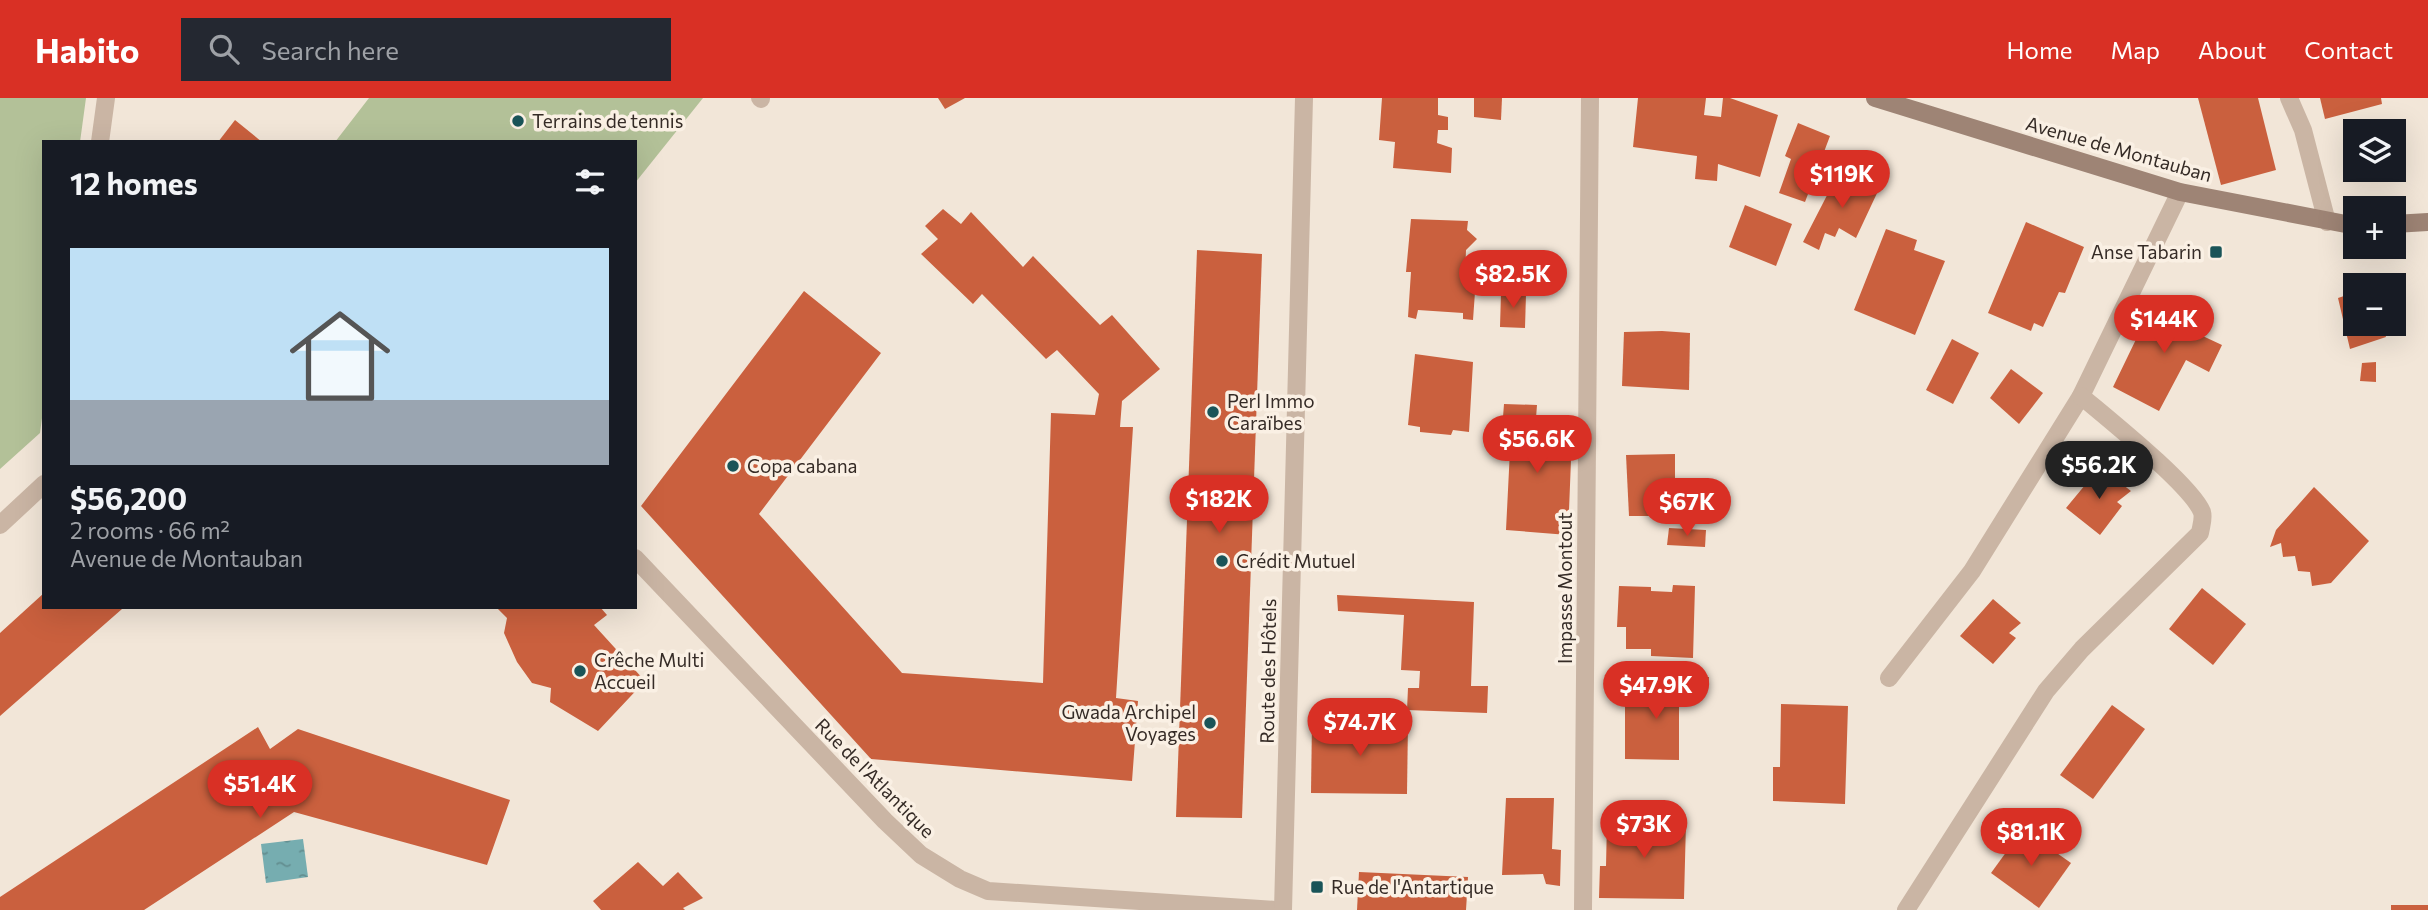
<!DOCTYPE html>
<html lang="en">
<head>
<meta charset="utf-8">
<style>
	:root { --surface:#171b24; --page:#242831; --text:#f1f3f6; --muted:#9ea1a6; --line:#363941; --accent:#d93025 }
	body { margin:0; font-family:Commissioner,sans-serif; background:var(--page); color:var(--text); height:100vh; display:flex; flex-direction:column; font-size:26px; white-space:nowrap }
	* { box-sizing:border-box; margin:0 }
	p { font-size:23px; color:var(--muted) }
	.icon { flex:none; width:38px; height:38px; fill:none; stroke:currentColor; stroke-width:2; stroke-linecap:round; stroke-linejoin:round }
	.map { position:relative; flex:1; overflow:hidden }
	.panel { position:absolute; left:42px; top:42px; width:595px; height:469px; display:flex; flex-direction:column; background:var(--surface); border-radius:0px; box-shadow:0 7px 28px #0002 }
	.panel>* { flex:none }
	.fabs { position:absolute; left:2343px; top:21px; display:grid; gap:14px }
	.fabs a { display:grid; place-items:center; width:63px; height:63px; border-radius:0px; background:var(--surface); box-shadow:0 7px 28px #0002; font-size:35px }
	.price { position:absolute; translate:-50% -60px; padding:0 16px; border-radius:24px; background:var(--accent); color:#fff; font-size:23px; line-height:46px; filter:drop-shadow(0 2px 4px #0008) }
	.price::after { content:''; position:absolute; left:50%; top:42px; width:21px; height:16px; margin-left:-10px; background:inherit; clip-path:polygon(0 0,100% 0,50% 100%) }
	.price.current { background:#222; color:#fff }
	ul { padding:0; list-style:none }
	li { display:grid; align-content:center; gap:14px; height:371px; padding:0 28px }
	li+li { border-top:2px solid var(--line) }
	li span { display:grid; place-items:center; height:217px; border-radius:0px; color:#555 }
	li>.icon { margin-inline-start:auto }
	span .icon { width:126px; height:126px; fill:#fffc; stroke-width:1 }
	li b { font-size:30px }
	h2 { display:flex; justify-content:space-between; align-items:center; height:84px; padding:0 28px; font-size:30px }
	header { display:flex; align-items:center; gap:42px; box-sizing:border-box; height:98px; padding:0 35px; background:var(--accent); color:#fff }
	header strong { font-size:33px }
	nav { display:flex; gap:38px; margin-inline-start:auto; font-size:24px }
	.search { width:490px; height:63px; background:var(--page); display:flex; align-items:center; gap:18px; box-sizing:border-box; padding:0 24px; border-radius:0px; color:var(--muted); font-size:26px }
	.map>svg:first-child { display:block }
	.green { fill:#b3c198 }
	.water { fill:url(#water-ripples) }
	.building { fill:#ca603e }
	.lines { fill:none; stroke-linecap:round; stroke-linejoin:round }
	.minor { stroke:#cab5a4; stroke-width:18 }
	.secondary { stroke:#9e8475; stroke-width:18 }
	.poi-dot { fill:#1a5458; stroke:#faf0e4; stroke-width:2.5 }
	.labels { text-anchor:middle; stroke-width:7; stroke-linejoin:round; paint-order:stroke }
	.poi-label { font-size:19px; fill:#352b26; stroke:#faf0e4; text-anchor:start }
	.street-label { font-size:19px; fill:#352b26; stroke:#faf0e4 }
</style>
</head>
<body>
<header>
<strong>Habito</strong>
<div class="search"><svg class="icon" aria-label="search" viewBox="0 0 24 24"><circle cx="10" cy="10" r="6"/><path d="M15 15l6 6"/></svg>Search here</div>
<nav><a>Home</a><a>Map</a><a>About</a><a>Contact</a></nav>
</header>
<div class="map">
<svg width="2428" height="812" viewBox="0 0 2428 812">
	<defs>
		<pattern id="water-ripples" width="26" height="14" patternUnits="userSpaceOnUse" patternTransform="scale(1.75)"><rect width="26" height="14" fill="#76adb0"/><path d="M2 4q2-2 4 0t4 0M15 11q2-2 4 0t4 0" fill="none" stroke="#628d8f"/></pattern>
	</defs>
	<rect width="100%" height="100%" fill="#f2e6d8"/>
	<g class="green">
		<polygon points="0,0 86,0 80,44 44,44 44,305 40,335 0,371"/>
		<polygon points="369,0 703,0 635,85 635,44 335,44"/>
	</g>
	<polygon class="water" points="303,741 308,779 266,785 261,746"/>
	<g class="building">
		<polygon points="938,0 965,0 945,11"/>
		<polygon points="1382,0 1438,0 1438,17 1448,19 1448,32 1438,32 1437,45 1452,50 1451,75 1393,70 1395,44 1379,42"/>
		<polygon points="1474,0 1502,0 1501,22 1474,19"/>
		<polygon points="1638,0 1706,0 1704,17 1721,19 1723,0 1730,0 1778,17 1760,79 1718,66 1717,83 1695,81 1697,58 1633,49"/>
		<polygon points="2198,0 2258,0 2276,72 2221,87"/>
		<polygon points="2320,0 2381,0 2382,6 2325,21"/>
		<polygon points="235,22 262,44 218,44"/>
		<polygon points="1798,25 1830,38 1805,104 1779,95 1791,61 1785,58"/>
		<polygon points="1840,72 1878,93 1856,140 1839,130 1835,139 1825,135 1819,152 1803,144"/>
		<polygon points="1745,107 1792,126 1776,168 1729,149"/>
		<polygon points="943,111 961,126 971,114 1023,169 1033,158 1100,227 1112,217 1160,271 1122,303 1120,329 1133,329 1116,600 1138,603 1132,683 871,661 641,408 804,193 881,255 759,416 902,575 1043,585 1051,315 1095,317 1099,296 1057,252 1046,261 982,196 973,206 921,156 938,141 925,128"/>
		<polygon points="1411,121 1468,123 1467,132 1477,141 1466,152 1465,179 1476,180 1473,222 1463,221 1463,215 1418,212 1416,221 1408,219 1411,174 1406,174"/>
		<polygon points="2026,124 2084,149 2065,195 2059,194 2043,229 2034,225 2031,233 1988,215"/>
		<polygon points="1886,131 1917,142 1914,152 1945,163 1915,237 1854,212"/>
		<polygon points="1197,152 1262,156 1242,720 1176,719"/>
		<polygon points="2356,194 2356,226 2382,226 2386,239 2350,251 2338,200"/>
		<polygon points="1501,195 1526,196 1525,230 1500,229"/>
		<polygon points="2156,200 2200,222 2192,233 2222,247 2209,274 2186,262 2159,313 2113,289"/>
		<polygon points="1662,233 1690,235 1689,292 1622,288 1624,234"/>
		<polygon points="1952,241 1979,255 1953,306 1926,292"/>
		<polygon points="1415,256 1473,264 1469,334 1453,332 1451,337 1420,334 1420,329 1408,327"/>
		<polygon points="2376,264 2376,284 2360,283 2362,265"/>
		<polygon points="2011,271 2043,295 2019,326 1990,300"/>
		<polygon points="1504,306 1537,307 1535,333 1572,337 1568,437 1506,432 1511,332 1502,332"/>
		<polygon points="1675,356 1675,418 1629,418 1626,357"/>
		<polygon points="2100,369 2131,393 2117,404 2122,408 2100,437 2066,410"/>
		<polygon points="2314,389 2369,443 2331,485 2312,488 2310,474 2298,473 2295,458 2283,459 2281,445 2270,449 2276,432"/>
		<polygon points="1669,430 1706,432 1705,449 1667,447"/>
		<polygon points="1673,487 1695,488 1693,560 1651,558 1651,551 1626,551 1626,529 1617,529 1619,488 1651,489 1651,493 1672,494"/>
		<polygon points="2202,490 2246,526 2213,567 2169,531"/>
		<polygon points="44,495 44,509 122,511 0,618 0,535"/>
		<polygon points="1337,497 1474,504 1471,588 1488,588 1487,615 1407,612 1408,590 1419,590 1420,573 1401,572 1404,517 1338,513"/>
		<polygon points="1993,501 2021,525 2009,535 2016,540 1993,566 1960,538"/>
		<polygon points="496,509 600,509 607,517 594,527 645,583 598,633 550,604 551,590 532,585 517,564 504,535 507,520"/>
		<polygon points="1668,578 1709,579 1708,590 1681,589 1679,595 1679,662 1625,661 1625,595 1669,595"/>
		<polygon points="1781,606 1848,608 1845,706 1773,703 1773,669 1780,669"/>
		<polygon points="2112,607 2145,631 2093,701 2060,677"/>
		<polygon points="1312,623 1408,624 1407,696 1311,695"/>
		<polygon points="258,629 270,651 298,631 510,702 487,767 294,714 144,812 0,812 0,799"/>
		<polygon points="1506,700 1554,700 1552,751 1561,752 1560,788 1546,786 1543,776 1502,777"/>
		<polygon points="1615,721 1686,725 1684,801 1599,800 1600,768 1606,768 1607,724"/>
		<polygon points="2023,731 2071,765 2039,810 1991,775"/>
		<polygon points="638,764 663,788 678,774 703,800 683,810 685,812 601,812 593,803"/>
		<polygon points="1359,774 1468,779 1466,812 1357,812"/>
		<rect x="2391" y="807" width="37" height="5"/>
	</g>
	<g class="lines">
		<g class="minor">
			<polyline points="760,0 761,1"/>
			<polyline points="2289,0 2303,32 2327,124"/>
			<polyline points="100,44 106,0"/>
			<polyline points="0,427 44,386"/>
			<polyline points="635,460 885,723 921,757 960,781 988,793 1276,812"/>
			<polyline points="1889,580 1972,473 2081,298 2180,94"/>
			<polyline points="1283,812 1304,0"/>
			<polyline points="1583,812 1590,0"/>
			<path d="M 1906,812 L 2046,593 L 2082,551 L 2200,435 C 2201,428 2204,421 2202,414 C 2191,387 2107,320 2081,298"/>
		</g>
		<g class="secondary">
			<polyline points="1875,0 2180,94 2356,128"/>
			<polyline points="2394,126 2428,124"/>
		</g>
	</g>
	<g class="poi-dot">
		<circle cx="518" cy="23" r="7"/>
		<rect x="2209" y="147" width="14" height="14" rx="3.5"/>
		<circle cx="1213" cy="314" r="7"/>
		<circle cx="733" cy="368" r="7"/>
		<circle cx="1222" cy="463" r="7"/>
		<circle cx="580" cy="573" r="7"/>
		<circle cx="1210" cy="625" r="7"/>
		<rect x="1310" y="782" width="14" height="14" rx="3.5"/>
	</g>
	<g class="labels">
		<g class="poi-label">
			<text x="532" y="30">Terrains de tennis</text>
			<text x="2202" y="161" text-anchor="end">Anse Tabarin</text>
			<text x="1227" y="310">Perl Immo<tspan x="1227" dy="22">Caraïbes</tspan></text>
			<text x="747" y="375">Copa cabana</text>
			<text x="1236" y="470">Crédit Mutuel</text>
			<text x="594" y="569">Crêche Multi<tspan x="594" dy="22">Accueil</tspan></text>
			<text x="1196" y="621" text-anchor="end">Gwada Archipel<tspan x="1196" dy="22">Voyages</tspan></text>
			<text x="1331" y="796">Rue de l'Antartique</text>
		</g>
		<g class="street-label">
			<text transform="translate(2119 51) rotate(16)" y="7">Avenue de Montauban</text>
			<text transform="translate(1565 490) rotate(-90)" y="7">Impasse Montout</text>
			<text transform="translate(1268 573) rotate(-89)" y="7">Route des Hôtels</text>
			<text transform="translate(875 680) rotate(45)" y="7">Rue de l'Atlantique</text>
		</g>
	</g>
</svg>
<div class="fabs">
<a><svg class="icon" aria-label="layers" viewBox="0 0 24 24"><path d="M12 4l9 5-9 5-9-5zM3 14l9 5 9-5"/></svg></a>
<a>+</a>
<a>−</a>
</div>
<b class="price" style="left:1842px;top:112px">$119K</b>
<b class="price" style="left:1513px;top:212px">$82.5K</b>
<b class="price" style="left:2164px;top:257px">$144K</b>
<b class="price" style="left:1537px;top:377px">$56.6K</b>
<b class="price current" style="left:2099px;top:403px">$56.2K</b>
<b class="price" style="left:1219px;top:437px">$182K</b>
<b class="price" style="left:1687px;top:440px">$67K</b>
<b class="price" style="left:1656px;top:623px">$47.9K</b>
<b class="price" style="left:1360px;top:660px">$74.7K</b>
<b class="price" style="left:260px;top:722px">$51.4K</b>
<b class="price" style="left:1644px;top:762px">$73K</b>
<b class="price" style="left:2031px;top:770px">$81.1K</b>
<section class="panel">
<h2>12 homes<svg class="icon" aria-label="filters" viewBox="0 0 24 24"><path d="M4 7h16M4 17h16"/><circle cx="9" cy="7" r="2"/><circle cx="15" cy="17" r="2"/></svg></h2>
<ul>
<li><span style="background:linear-gradient(#bfe0f5 70%,#9aa5b1 0)"><svg class="icon" aria-label="home" viewBox="0 0 24 24"><path d="M3 11l9-7 9 7M6 9v11h12V9"/></svg></span><div><b>$56,200</b><p>2 rooms · 66 m²</p><p>Avenue de Montauban</p></div></li>
</ul>
</section>
</div>
</body>
</html>
